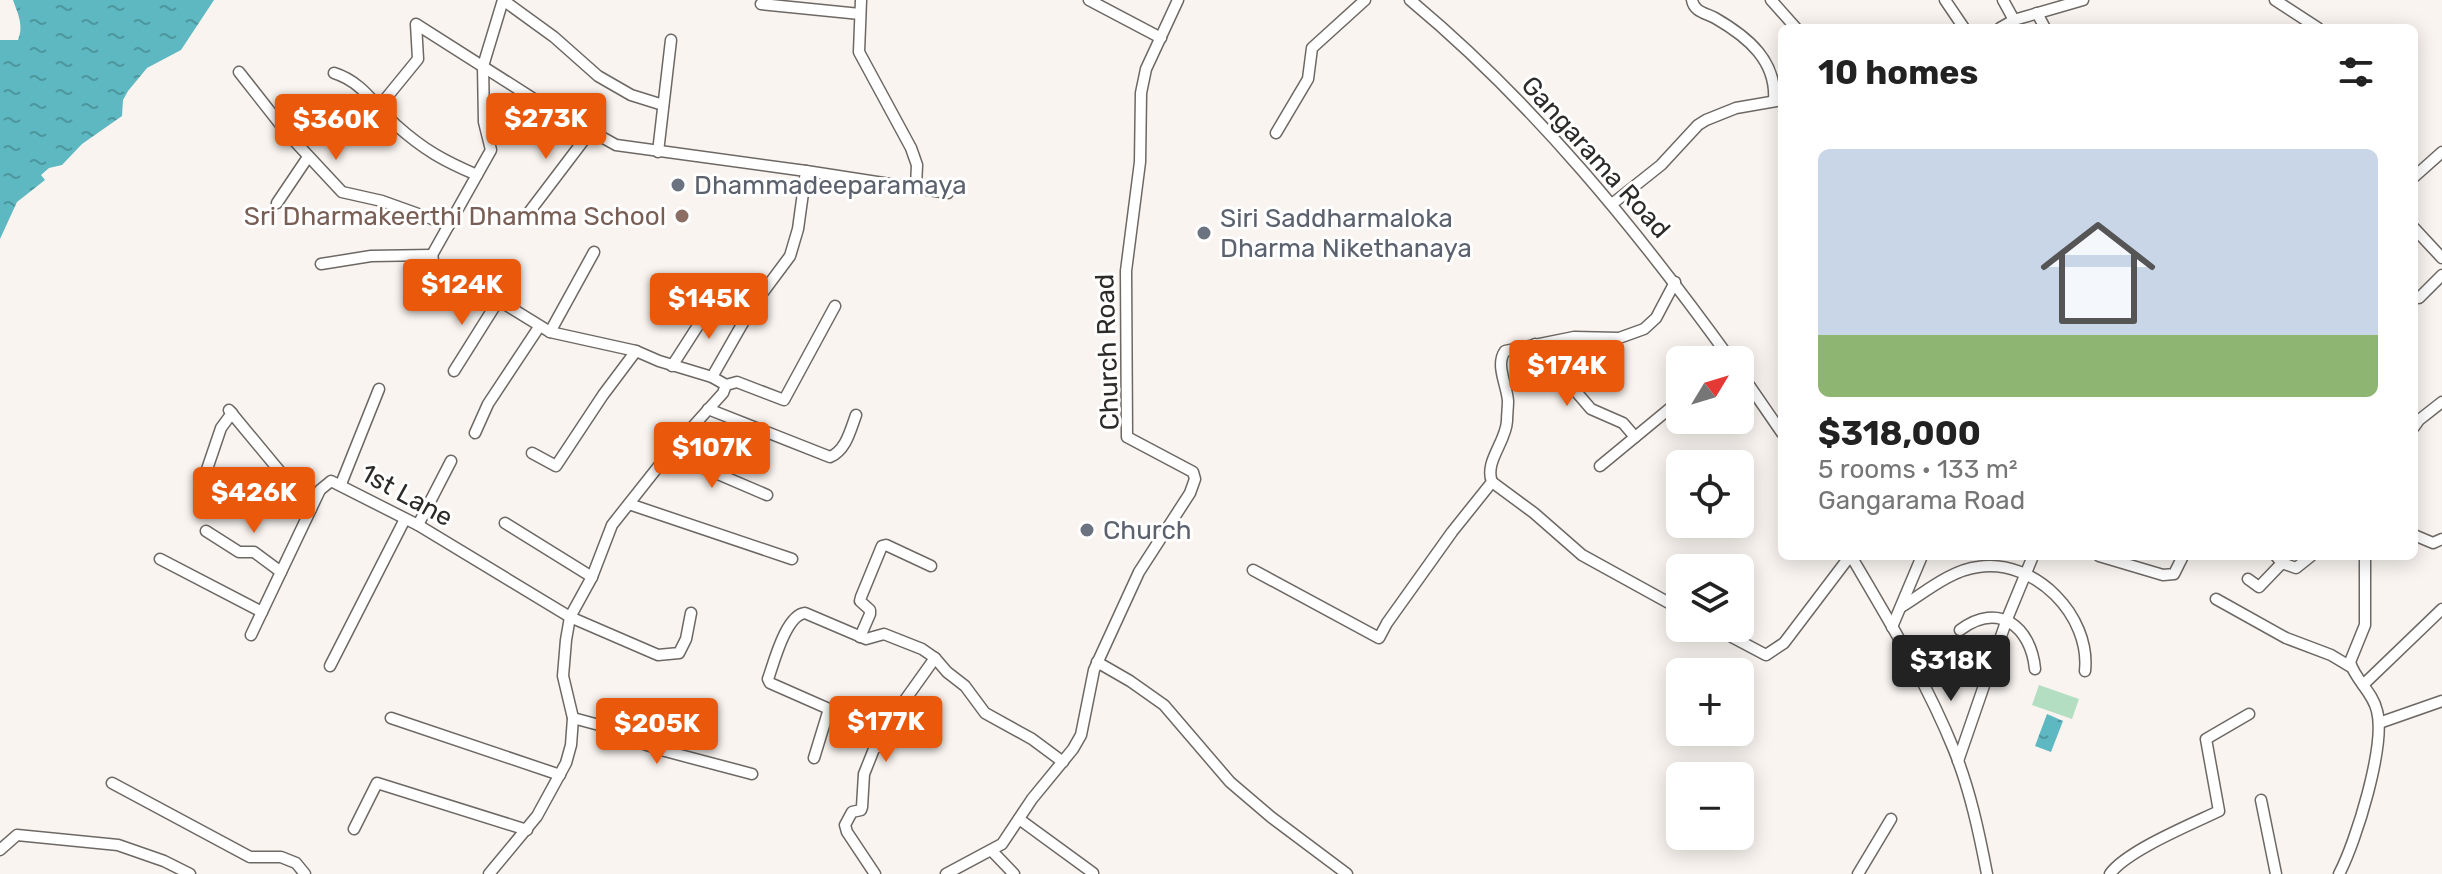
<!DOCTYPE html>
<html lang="en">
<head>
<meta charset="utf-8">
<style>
	:root { --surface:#fff; --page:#f2f2f2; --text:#222; --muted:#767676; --accent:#ea580c }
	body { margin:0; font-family:Rubik,sans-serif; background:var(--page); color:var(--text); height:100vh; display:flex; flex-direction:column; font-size:30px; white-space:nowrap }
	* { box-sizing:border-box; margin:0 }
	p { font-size:26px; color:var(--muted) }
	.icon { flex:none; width:44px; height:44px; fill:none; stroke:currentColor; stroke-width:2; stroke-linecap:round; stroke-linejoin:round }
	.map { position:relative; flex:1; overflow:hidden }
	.sheet { position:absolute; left:1778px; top:24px; width:640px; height:536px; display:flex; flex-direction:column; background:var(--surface); border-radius:12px; box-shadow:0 4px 20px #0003 }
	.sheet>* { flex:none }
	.needle { width:52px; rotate:52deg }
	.tools { position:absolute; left:1666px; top:346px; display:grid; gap:16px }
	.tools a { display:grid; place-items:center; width:88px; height:88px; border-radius:12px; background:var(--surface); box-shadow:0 4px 20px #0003; font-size:40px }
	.price { position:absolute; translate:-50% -68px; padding:0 18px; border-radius:8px; background:var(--accent); color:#fff; font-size:26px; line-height:52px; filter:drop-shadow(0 2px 4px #0008) }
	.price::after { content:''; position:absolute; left:50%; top:48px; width:24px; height:18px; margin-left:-12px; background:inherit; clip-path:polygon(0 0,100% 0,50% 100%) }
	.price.current { background:#222; color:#fff }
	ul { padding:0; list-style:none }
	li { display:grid; align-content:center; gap:16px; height:424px; padding:0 40px }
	li span { display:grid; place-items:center; height:248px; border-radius:12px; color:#555 }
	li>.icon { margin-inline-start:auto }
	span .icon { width:144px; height:144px; fill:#fffc; stroke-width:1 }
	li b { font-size:34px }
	h2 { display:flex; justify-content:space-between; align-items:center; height:96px; padding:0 40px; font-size:34px }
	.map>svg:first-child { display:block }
	.green { fill:#b4dec2 }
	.water { fill:url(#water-ripples) }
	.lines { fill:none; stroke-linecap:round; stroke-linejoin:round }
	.minor-casing { stroke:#6d6864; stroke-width:13 }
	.minor { stroke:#fff; stroke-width:10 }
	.worship-dot { fill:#6b7280; stroke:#fff; stroke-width:3 }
	.education-dot { fill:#8d6e63; stroke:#fff; stroke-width:3 }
	.labels { text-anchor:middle; stroke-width:6; stroke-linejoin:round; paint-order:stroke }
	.street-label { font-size:26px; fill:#2d2b2a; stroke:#fff }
	.worship-label { font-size:26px; fill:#5b616d; stroke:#fff; text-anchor:start }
	.education-label { font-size:26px; fill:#785e54; stroke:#fff; text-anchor:end }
</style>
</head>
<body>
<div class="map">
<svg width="2442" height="874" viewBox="0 0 2442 874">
	<defs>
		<pattern id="water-ripples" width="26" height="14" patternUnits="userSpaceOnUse" patternTransform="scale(2)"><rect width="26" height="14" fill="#5db8c2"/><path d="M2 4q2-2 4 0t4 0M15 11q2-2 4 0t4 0" fill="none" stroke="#4d969e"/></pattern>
	</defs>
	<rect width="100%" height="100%" fill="#f9f4f0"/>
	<polygon class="green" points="2039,685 2079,699 2072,719 2032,705"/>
	<g class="water">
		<path d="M 13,0 L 214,0 L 181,50 L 147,68 L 128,91 L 123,100 L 122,116 L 82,144 L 62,165 L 49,168 L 41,175 L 45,180 L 17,202 L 0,239 L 0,40 L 18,40 C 24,26 18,14 13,0 Z"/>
		<polygon points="2047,714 2063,721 2051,752 2035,746"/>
	</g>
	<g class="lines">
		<defs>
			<g id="minor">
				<polyline points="503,0 554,37 598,76 631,95 663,105"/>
				<polyline points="861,0 859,52 911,148 917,165 916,186"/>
				<polyline points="1089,0 1161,38"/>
				<path d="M 1410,0 C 1534,103 1637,230 1731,360"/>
				<path d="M 1692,0 C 1694,12 1706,13 1715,18 C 1748,37 1777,61 1774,101"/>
				<polyline points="1771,0 1796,28"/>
				<polyline points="1945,0 1964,28"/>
				<polyline points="2003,0 2014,20"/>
				<polyline points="2275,0 2318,28"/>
				<polyline points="761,4 860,14"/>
				<polyline points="2037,13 2045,28"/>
				<polyline points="2000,28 2014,20 2083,0"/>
				<polyline points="239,72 287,133 342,192 382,201 449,225"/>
				<path d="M 334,73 C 363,82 375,106 396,125 C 424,150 444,161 477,175"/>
				<polyline points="382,110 387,97 418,59 416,24 537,101 616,145 806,171 798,229 790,256 752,307 712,377"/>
				<polyline points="1276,133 1308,79 1312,48 1365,0"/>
				<polyline points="658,152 671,40"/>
				<polyline points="806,171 948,193"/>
				<polyline points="2414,177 2442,152"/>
				<polyline points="277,203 308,157"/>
				<polyline points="1612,204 1661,165 1698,125 1706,120 1736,108 1782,100"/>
				<polyline points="530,211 590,132"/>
				<polyline points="2414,228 2442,258"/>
				<polyline points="321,264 371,256 432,255"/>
				<polyline points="2419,298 2442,275"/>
				<polyline points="550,332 594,252"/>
				<polyline points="1535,344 1591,409 1623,423 1635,437"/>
				<polyline points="672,366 717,296"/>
				<polyline points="454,371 498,301"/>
				<polyline points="1740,372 1782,433"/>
				<polyline points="726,385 737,382 784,400 835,306"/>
				<path d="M 708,409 L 830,457 C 846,450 850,431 856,415"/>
				<polyline points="229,410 311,509"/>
				<polyline points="2414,427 2419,420 2442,402"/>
				<polyline points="475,433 488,404 539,327"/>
				<polyline points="532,453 556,466 603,395 636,351"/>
				<polyline points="669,453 767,495"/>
				<polyline points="1600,466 1680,400"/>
				<polyline points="204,478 221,428 232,413"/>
				<polyline points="1492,482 1534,513 1582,555 1680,609"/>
				<polyline points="341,484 379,389"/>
				<polyline points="629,504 792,559"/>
				<polyline points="505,523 592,577"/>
				<polyline points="418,525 451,461"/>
				<polyline points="206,531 239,552 254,552 281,572"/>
				<polyline points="2414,535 2433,543 2442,539"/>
				<path d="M 1851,556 C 1888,619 1927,683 1954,750 C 1970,790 1979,832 1987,874"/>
				<polyline points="2099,556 2163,575 2174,574 2183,556"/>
				<polyline points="2276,556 2282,563 2296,568 2311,556"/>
				<polyline points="160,559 262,612"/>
				<path d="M 1253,570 L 1379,638 L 1387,623 L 1452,532 L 1492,482 C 1484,462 1506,442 1507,421 C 1507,414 1508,408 1508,401 C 1507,385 1495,365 1505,351 L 1574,337 L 1619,338 L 1644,329 L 1656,318 L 1675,282"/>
				<polyline points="2248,579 2259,587 2282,563"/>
				<polyline points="2216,599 2286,638 2331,655 2351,667"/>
				<path d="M 1901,607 C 1924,593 1951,570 1978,567 C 2035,558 2091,616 2085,671"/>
				<polyline points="1892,627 1922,556"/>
				<polyline points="1715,628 1766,655 1784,643 1850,556"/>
				<path d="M 1960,630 C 1999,601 2031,627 2035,669"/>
				<polyline points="251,635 320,490 331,481 418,525 570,617 658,655 679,653 686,639 691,613"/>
				<polyline points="860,637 870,614 870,610 860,601 861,597 882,546 886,545 931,566"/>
				<polyline points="1097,662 1130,681 1164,705 1230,782 1271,817 1347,874"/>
				<polyline points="330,666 405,519"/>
				<polyline points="2363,685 2442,609"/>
				<polyline points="391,718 560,775"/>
				<polyline points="573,718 614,729 632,740 665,751 752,774"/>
				<polyline points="2379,723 2442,701"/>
				<path d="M 814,758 L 829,709 L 770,683 L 768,679 C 774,662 786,615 805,613 L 866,639 L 884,634 L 922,649 L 935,658 L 947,672 L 965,686 L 985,713 L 1032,739 L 1063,762"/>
				<polyline points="1958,761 2007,619 2033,556"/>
				<polyline points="112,783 250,857 281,857 296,863 305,874"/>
				<polyline points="2261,800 2276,874"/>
				<polyline points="1019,819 1093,873"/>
				<polyline points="354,829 377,783 527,830"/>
				<polyline points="0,850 17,835 118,845 164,861 190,874"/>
				<polyline points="992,851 1014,874"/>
				<polyline points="489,874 537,816 566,763 571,745 573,718 563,676 566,640 570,617 592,577 612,525 669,453 723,393 726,385 712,377 659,361 636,351 550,332 472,284 434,265 432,255 491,150 484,122 483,66 503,0"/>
				<polyline points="875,874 847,832 845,825 852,812 861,810 862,807 864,774 874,749 884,743 905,700 935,658"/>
				<polyline points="946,874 1002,844 1032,799 1073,749 1081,735 1094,670 1139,572 1190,493 1195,479 1193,472 1127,437 1126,271 1140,162 1141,93 1146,69 1178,0"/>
				<polyline points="1858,874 1891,819"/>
				<path d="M 2110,874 C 2126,851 2192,824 2219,811 L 2206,739 L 2249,714"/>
				<path d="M 2339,874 C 2356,842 2386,745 2377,711 C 2373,692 2355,680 2350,662 L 2365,625 L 2365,556"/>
			</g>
		</defs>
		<use href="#minor" class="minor-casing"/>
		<use href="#minor" class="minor"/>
	</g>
	<g class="worship-dot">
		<circle cx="678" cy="185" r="8"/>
		<circle cx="1204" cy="233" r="8"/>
		<circle cx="1087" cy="530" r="8"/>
	</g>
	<circle class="education-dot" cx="682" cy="216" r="8"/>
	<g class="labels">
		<g class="street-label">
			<text transform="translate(1596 157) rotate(48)" y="9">Gangarama Road</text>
			<text transform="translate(1107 352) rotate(-92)" y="9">Church Road</text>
			<text transform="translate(407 495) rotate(29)" y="9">1st Lane</text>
		</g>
		<g class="worship-label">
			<text x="694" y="194">Dhammadeeparamaya</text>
			<text x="1220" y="227">Siri Saddharmaloka<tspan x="1220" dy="30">Dharma Nikethanaya</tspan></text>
			<text x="1103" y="539">Church</text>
		</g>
		<g class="education-label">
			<text x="666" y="225">Sri Dharmakeerthi Dhamma School</text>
		</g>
	</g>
</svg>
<div class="tools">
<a><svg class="needle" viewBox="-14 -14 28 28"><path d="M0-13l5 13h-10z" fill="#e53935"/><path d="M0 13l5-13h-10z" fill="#767676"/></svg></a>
<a><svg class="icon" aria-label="locate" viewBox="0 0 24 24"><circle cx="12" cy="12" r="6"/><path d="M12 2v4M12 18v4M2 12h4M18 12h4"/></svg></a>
<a><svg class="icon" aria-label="layers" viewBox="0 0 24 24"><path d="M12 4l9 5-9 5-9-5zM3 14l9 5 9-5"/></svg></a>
<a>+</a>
<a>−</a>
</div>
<b class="price" style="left:546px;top:161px">$273K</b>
<b class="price" style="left:336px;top:162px">$360K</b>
<b class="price" style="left:462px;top:327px">$124K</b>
<b class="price" style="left:709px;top:341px">$145K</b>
<b class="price" style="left:1567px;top:408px">$174K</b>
<b class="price" style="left:712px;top:490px">$107K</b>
<b class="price" style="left:254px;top:535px">$426K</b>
<b class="price current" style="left:1951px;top:703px">$318K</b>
<b class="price" style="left:886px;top:764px">$177K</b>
<b class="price" style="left:657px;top:766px">$205K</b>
<section class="sheet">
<h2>10 homes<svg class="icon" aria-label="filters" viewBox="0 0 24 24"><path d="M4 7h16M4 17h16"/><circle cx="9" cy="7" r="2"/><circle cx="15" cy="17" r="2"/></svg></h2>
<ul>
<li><span style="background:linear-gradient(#c9d6e8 75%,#8fb573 0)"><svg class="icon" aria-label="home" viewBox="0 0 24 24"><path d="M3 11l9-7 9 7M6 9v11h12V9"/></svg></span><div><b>$318,000</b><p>5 rooms · 133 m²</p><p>Gangarama Road</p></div></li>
</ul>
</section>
</div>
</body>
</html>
